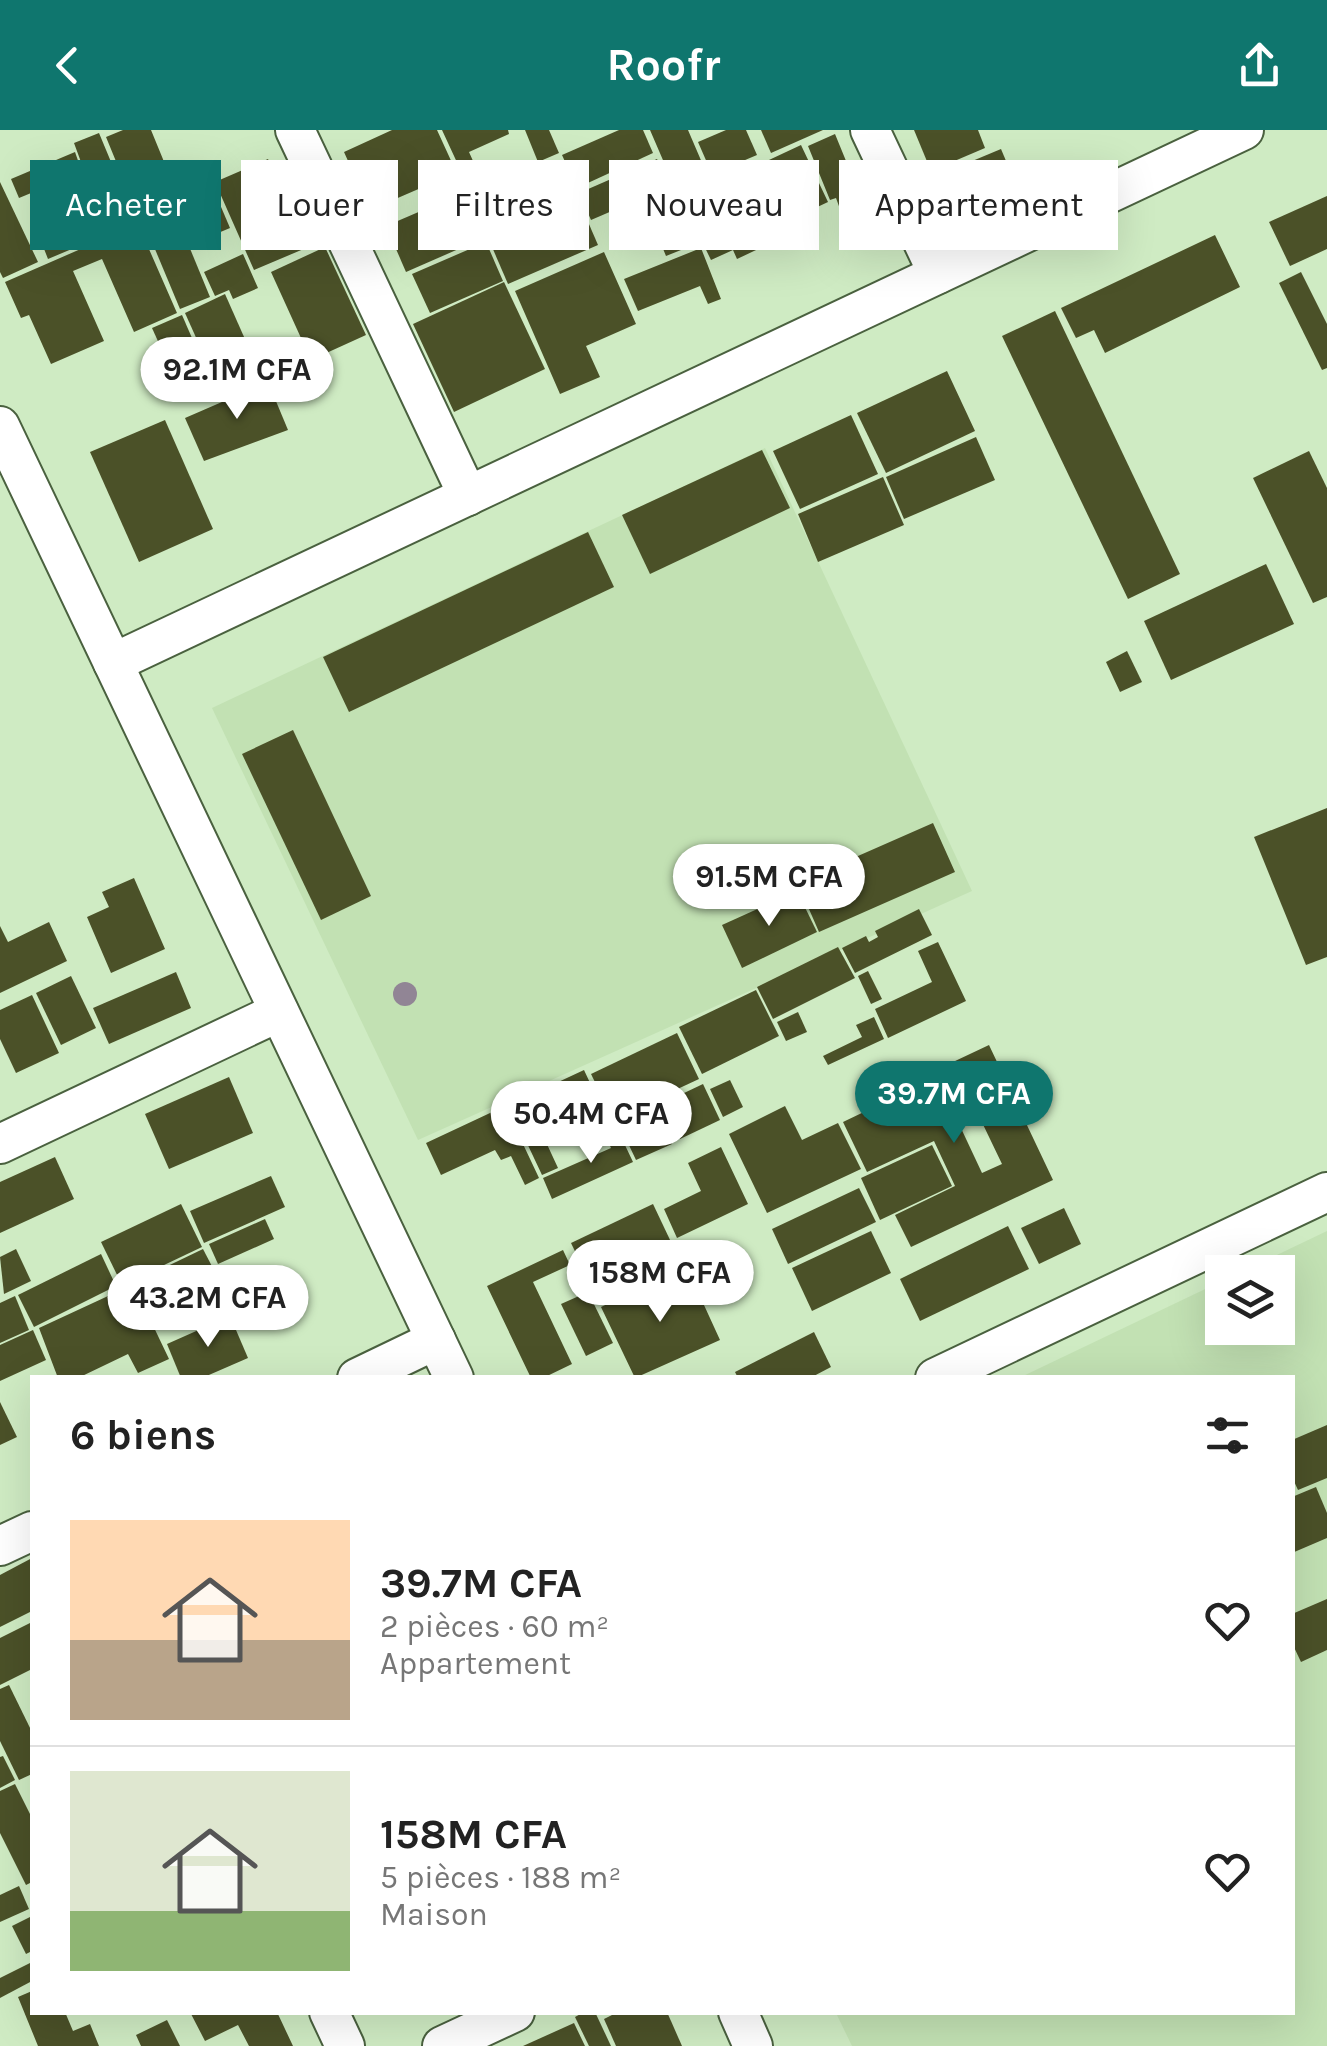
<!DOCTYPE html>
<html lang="fr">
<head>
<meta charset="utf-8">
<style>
	:root { --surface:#fff; --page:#f6f6f6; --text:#222; --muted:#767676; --line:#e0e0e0; --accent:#0f766e }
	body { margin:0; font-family:Karla,sans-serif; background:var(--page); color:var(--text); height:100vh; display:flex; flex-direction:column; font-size:38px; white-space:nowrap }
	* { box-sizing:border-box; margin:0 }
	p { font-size:32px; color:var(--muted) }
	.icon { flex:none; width:55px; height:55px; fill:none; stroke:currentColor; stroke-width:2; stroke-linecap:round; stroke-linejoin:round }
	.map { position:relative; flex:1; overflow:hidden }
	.sheet { position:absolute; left:30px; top:1245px; width:1265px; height:640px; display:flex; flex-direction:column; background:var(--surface); border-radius:0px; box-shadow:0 10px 40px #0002 }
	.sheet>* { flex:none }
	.hud { position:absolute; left:30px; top:30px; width:1268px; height:90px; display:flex; gap:20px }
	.fabs { position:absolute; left:1205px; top:1125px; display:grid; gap:20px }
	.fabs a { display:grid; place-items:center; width:90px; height:90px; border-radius:0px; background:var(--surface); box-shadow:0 10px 40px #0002; font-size:50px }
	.price { position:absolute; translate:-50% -85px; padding:0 22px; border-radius:35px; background:#fff; color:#222; font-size:32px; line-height:65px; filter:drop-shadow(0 2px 5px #0008) }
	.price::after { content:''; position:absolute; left:50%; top:60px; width:30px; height:22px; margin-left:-15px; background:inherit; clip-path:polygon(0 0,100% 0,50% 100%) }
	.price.on { background:var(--accent); color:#fff }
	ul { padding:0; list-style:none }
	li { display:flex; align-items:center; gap:30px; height:250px; padding:0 40px }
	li+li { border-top:2px solid var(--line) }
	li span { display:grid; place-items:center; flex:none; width:280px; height:200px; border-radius:0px; color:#555 }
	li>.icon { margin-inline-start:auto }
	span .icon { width:120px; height:120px; fill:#fffc; stroke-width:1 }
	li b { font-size:42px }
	h2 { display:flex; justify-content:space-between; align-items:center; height:120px; padding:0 40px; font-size:42px }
	.pill { padding:0 35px; border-radius:0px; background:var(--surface); box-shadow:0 10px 40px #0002; font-size:35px; line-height:90px }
	.pill.on { background:var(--accent); color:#fff }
	header { display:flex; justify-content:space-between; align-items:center; height:130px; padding:0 40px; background:var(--accent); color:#fff; font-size:45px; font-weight:700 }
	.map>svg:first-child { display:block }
	.built { fill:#c2e1b3 }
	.building { fill:#4b5128 }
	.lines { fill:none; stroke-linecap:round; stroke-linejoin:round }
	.street-casing { stroke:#4a613f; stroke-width:42 }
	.street { stroke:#fff; stroke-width:38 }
	.tree { fill:#918595 }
</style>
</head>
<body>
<header><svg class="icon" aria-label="back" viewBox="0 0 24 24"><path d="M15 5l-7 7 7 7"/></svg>Roofr<svg class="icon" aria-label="share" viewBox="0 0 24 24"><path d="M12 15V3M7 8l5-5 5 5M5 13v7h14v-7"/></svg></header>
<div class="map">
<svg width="1327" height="1916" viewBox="0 0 1327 1916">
	<rect width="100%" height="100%" fill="#cfebc3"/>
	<g class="built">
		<polygon points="765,318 972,761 418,1010 212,578"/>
		<polygon points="1327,1101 1327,1916 852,1916 836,1883 1292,1882 1292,1248 1021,1247 1222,1151 1222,1198 1278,1198 1278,1142 1241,1142"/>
	</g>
	<g class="building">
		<polygon points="123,0 151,0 167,39 177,35 182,48 172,52 179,68 138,85 106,7"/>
		<polygon points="392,0 437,0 464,59 444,68 437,51 370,80 344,22"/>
		<polygon points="442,0 508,0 509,4 469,22 486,60 473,67"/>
		<polygon points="525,0 549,0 559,23 538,32"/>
		<polygon points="619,0 643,0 653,23 577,58 562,25"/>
		<polygon points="650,0 688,0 709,49 676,63 696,114 666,126 643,70 675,58"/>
		<polygon points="726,0 746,0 757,25 712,44 698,12"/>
		<polygon points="761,0 823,0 771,23"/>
		<polygon points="914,0 978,0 985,18 931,41"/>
		<polygon points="99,3 136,92 48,129 39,106 99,81 74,13"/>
		<polygon points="835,4 862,70 840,79 836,68 830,70 808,16"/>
		<polygon points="801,15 828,72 779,95 784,107 737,129 733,120 711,130 689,85 721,70 715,55"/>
		<polygon points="1001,19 1009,38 954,61 946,42"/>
		<polygon points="75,22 82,42 19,68 11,49"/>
		<polygon points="268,29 283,64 269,70 272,76 285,70 289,78 275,83 281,97 295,91 306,118 254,140 215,52"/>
		<polygon points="657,29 670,56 591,90 579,63"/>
		<polygon points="560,30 576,67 488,105 472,69"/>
		<polygon points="0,52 38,132 3,148 0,142"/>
		<polygon points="213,58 230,98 192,114 175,74"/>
		<polygon points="465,62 486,107 406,142 386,96"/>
		<polygon points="1327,66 1327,119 1290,136 1269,92"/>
		<polygon points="579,71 598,115 508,154 489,110"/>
		<polygon points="172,75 210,167 180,179 142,88"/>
		<polygon points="138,94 177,183 134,202 102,129 73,141 104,211 51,234 29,185 21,188 5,152"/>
		<polygon points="1215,105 1240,157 1105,223 1094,200 1076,208 1061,178"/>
		<polygon points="486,112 503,151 430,183 412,144"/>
		<polygon points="325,117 366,205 311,230 271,142"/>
		<polygon points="701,118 721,169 708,174 700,156 638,181 624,149"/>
		<polygon points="604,122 636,194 586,216 600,247 560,264 515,161"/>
		<polygon points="243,124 258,158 233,169 229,160 215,166 204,142"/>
		<polygon points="1301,142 1327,194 1327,238 1322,240 1279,153"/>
		<polygon points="504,152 545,239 454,282 413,194"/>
		<polygon points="225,164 260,243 220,261 185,183"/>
		<polygon points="1055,181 1180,444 1128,469 1002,206"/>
		<polygon points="182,185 205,238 176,251 152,198"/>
		<polygon points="280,214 288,231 266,241 258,224"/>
		<polygon points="947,241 975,301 886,343 857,283"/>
		<polygon points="268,252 288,300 204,331 185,288"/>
		<polygon points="851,285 878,344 800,379 773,321"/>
		<polygon points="165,290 213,399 139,432 90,322"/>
		<polygon points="976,307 995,350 904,389 886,347"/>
		<polygon points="762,320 790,378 650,444 622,385"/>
		<polygon points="1309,321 1327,358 1327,467 1313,473 1253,348"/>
		<polygon points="883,347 904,395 818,432 798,384"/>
		<polygon points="588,402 614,457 349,582 323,527"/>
		<polygon points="1266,434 1294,494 1171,550 1144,491"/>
		<polygon points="1127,521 1142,552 1120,562 1106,532"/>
		<polygon points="293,600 371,766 321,790 242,624"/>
		<polygon points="1327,678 1327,827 1306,835 1254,707"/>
		<polygon points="933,693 955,742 819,802 788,731 808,723 817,744"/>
		<polygon points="134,748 165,819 111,843 87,787 109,777 102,762"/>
		<polygon points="797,761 817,802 742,838 722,795"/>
		<polygon points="919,779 932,805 855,843 842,818 866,806 869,812 878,807 875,801"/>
		<polygon points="49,792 67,831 0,863 0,796 8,812"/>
		<polygon points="938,812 966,871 888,908 875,879 932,852 918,821"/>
		<polygon points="838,817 855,848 773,889 757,857"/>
		<polygon points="868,841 882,869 871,874 858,846"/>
		<polygon points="176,842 191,878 109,914 93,878"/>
		<polygon points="71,846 96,898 61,915 36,863"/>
		<polygon points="756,860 779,906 702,944 679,897"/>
		<polygon points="32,865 59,923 16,943 0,909 0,880"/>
		<polygon points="798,882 807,902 786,911 777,892"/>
		<polygon points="874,887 884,909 828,935 823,926 862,907 856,895"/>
		<polygon points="677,903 699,949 613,989 591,944"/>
		<polygon points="989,915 1053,1050 911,1117 895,1085 955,1056 934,1011 867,1042 843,992 937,947 982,1043 1002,1034 953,932"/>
		<polygon points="584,940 598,970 539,997 558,1038 542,1045 509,975"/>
		<polygon points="229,947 253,1003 169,1039 145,984"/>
		<polygon points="730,950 743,977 723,987 710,959"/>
		<polygon points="703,954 720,990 680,1009 663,973"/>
		<polygon points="505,976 539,1048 525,1055 511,1026 501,1030 495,1020 441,1045 426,1013"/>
		<polygon points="785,976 802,1010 838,993 861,1039 767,1083 729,1004"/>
		<polygon points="633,986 641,1002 662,993 672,1014 636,1030 618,992"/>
		<polygon points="615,994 633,1032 552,1069 543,1048 611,1018 603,1000"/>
		<polygon points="932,1015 952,1056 880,1090 861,1048"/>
		<polygon points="721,1017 748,1074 677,1108 664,1079 701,1061 688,1033"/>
		<polygon points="55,1027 74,1069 0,1103 0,1052"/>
		<polygon points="271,1046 285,1077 204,1113 190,1081"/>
		<polygon points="859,1058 876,1092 788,1134 772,1099"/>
		<polygon points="181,1074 202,1117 122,1155 101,1112"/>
		<polygon points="653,1074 680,1131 598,1169 571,1113"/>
		<polygon points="1064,1078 1081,1114 1039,1134 1021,1098"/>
		<polygon points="265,1089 274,1109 218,1134 209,1114"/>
		<polygon points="1008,1096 1029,1139 920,1191 900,1149"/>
		<polygon points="871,1101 891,1143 812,1181 792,1138"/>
		<polygon points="16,1119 31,1151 4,1164 0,1127"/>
		<polygon points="203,1119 217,1146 137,1184 124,1157"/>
		<polygon points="563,1120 570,1135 533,1152 572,1234 543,1248 531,1248 487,1156"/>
		<polygon points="101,1124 116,1156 34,1197 18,1165"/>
		<polygon points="668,1145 675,1159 693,1151 720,1210 635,1248 601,1177"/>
		<polygon points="121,1160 135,1191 148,1185 169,1229 138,1243 128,1224 78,1248 58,1248 39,1198"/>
		<polygon points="588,1162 613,1213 586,1226 561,1174"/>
		<polygon points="15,1166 29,1200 0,1213 0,1173"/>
		<polygon points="230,1186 248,1228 202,1248 181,1248 167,1214"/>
		<polygon points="33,1200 46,1230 0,1251 0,1215"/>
		<polygon points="814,1202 831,1237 810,1248 738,1248 735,1242"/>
		<polygon points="0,1272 17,1307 0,1315"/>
		<polygon points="1327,1295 1327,1348 1298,1360 1292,1347 1292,1310"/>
		<polygon points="1316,1357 1327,1383 1327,1408 1292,1423 1292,1367"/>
		<polygon points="32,1428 32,1481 0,1497 0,1445"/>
		<polygon points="1327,1469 1327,1520 1301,1532 1292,1513 1292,1484"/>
		<polygon points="32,1492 32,1539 0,1555 0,1508"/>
		<polygon points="9,1555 32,1602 32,1644 19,1650 0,1611 0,1559"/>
		<polygon points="3,1626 15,1650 0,1658 0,1627"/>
		<polygon points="15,1654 32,1688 32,1752 26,1755 0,1703 0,1661"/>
		<polygon points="19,1756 29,1779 0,1792 0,1765"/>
		<polygon points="32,1786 32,1821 26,1824 12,1796"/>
		<polygon points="32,1832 32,1851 0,1868 0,1848"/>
		<polygon points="32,1861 32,1882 65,1882 73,1901 90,1894 99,1916 38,1916 18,1867"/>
		<polygon points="190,1882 277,1882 293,1916 249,1916 238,1895 205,1911"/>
		<polygon points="584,1882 595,1882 611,1916 589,1916 575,1887"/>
		<polygon points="618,1882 667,1882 682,1916 616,1916 604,1889"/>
		<polygon points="167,1890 180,1916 141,1916 136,1905"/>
		<polygon points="574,1893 585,1916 523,1916"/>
	</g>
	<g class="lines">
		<defs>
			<g id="street">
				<polyline points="295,0 468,366"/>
				<polyline points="870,0 938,144"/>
				<polyline points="0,296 454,1248"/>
				<polyline points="113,533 1244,0"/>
				<polyline points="0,1014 279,882"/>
				<polyline points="357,1248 436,1210"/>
				<polyline points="935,1248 1327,1062"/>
				<polyline points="0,1416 32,1401"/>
				<polyline points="329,1882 345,1916"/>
				<polyline points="738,1882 753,1916"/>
				<polyline points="442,1916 515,1882"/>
			</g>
		</defs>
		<use href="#street" class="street-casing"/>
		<use href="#street" class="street"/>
	</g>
	<circle class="tree" cx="405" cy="864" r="12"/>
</svg>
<div class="fabs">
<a><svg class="icon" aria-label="layers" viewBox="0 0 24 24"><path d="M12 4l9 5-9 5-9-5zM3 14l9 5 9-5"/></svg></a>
</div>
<b class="price" style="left:237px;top:292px">92.1M CFA</b>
<b class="price" style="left:769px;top:799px">91.5M CFA</b>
<b class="price on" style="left:954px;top:1016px">39.7M CFA</b>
<b class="price" style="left:591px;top:1036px">50.4M CFA</b>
<b class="price" style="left:660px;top:1195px">158M CFA</b>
<b class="price" style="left:208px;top:1220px">43.2M CFA</b>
<div class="hud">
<a class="pill on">Acheter</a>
<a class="pill">Louer</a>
<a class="pill">Filtres</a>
<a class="pill">Nouveau</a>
<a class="pill">Appartement</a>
</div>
<section class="sheet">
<h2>6 biens<svg class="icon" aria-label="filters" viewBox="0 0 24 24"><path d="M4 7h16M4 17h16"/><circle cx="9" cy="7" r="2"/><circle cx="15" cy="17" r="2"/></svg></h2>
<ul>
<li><span style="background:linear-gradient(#ffd9b3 60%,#b9a48a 0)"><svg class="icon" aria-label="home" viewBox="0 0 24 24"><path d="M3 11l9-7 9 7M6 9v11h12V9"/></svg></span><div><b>39.7M CFA</b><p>2 pièces · 60 m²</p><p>Appartement</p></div><svg class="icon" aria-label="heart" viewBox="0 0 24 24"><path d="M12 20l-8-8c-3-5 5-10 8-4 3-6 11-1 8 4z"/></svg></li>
<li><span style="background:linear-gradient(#dfe7d0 70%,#8fb573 0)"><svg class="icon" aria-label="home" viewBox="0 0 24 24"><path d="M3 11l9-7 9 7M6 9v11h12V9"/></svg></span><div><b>158M CFA</b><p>5 pièces · 188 m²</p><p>Maison</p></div><svg class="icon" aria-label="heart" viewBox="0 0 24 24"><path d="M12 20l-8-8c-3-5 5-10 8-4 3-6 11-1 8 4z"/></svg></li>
</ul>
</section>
</div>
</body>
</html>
